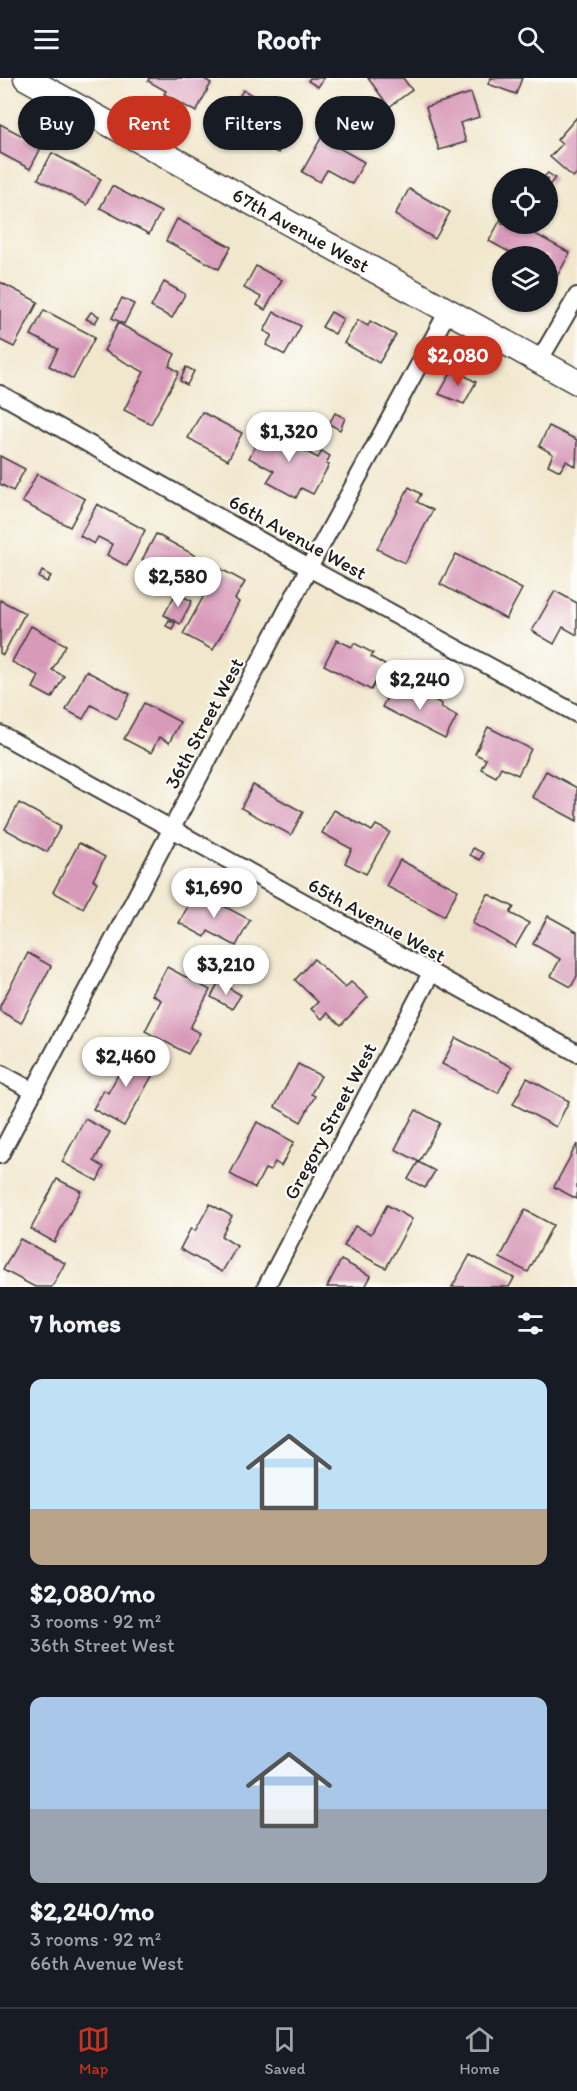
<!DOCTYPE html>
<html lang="en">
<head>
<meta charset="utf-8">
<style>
	:root { --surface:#171b24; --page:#242831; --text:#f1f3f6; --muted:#9ea1a6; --line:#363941; --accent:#c8321e }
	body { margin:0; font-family:Itim,sans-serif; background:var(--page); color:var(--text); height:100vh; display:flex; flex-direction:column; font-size:22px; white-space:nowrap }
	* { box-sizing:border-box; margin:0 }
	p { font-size:20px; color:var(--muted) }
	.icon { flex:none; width:33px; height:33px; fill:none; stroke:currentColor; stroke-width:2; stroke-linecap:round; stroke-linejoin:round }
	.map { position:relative; height:1209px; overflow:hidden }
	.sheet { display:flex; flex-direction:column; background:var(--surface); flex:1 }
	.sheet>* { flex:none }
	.banner { position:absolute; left:18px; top:18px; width:542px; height:54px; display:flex; gap:12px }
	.controls { position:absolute; left:492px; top:90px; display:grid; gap:12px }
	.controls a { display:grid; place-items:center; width:66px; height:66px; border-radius:50%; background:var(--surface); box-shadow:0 2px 4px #0004; font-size:30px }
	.price { position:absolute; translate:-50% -51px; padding:0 14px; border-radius:21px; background:#fff; color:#222; font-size:20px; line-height:39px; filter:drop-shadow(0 2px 3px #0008) }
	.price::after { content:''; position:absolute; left:50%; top:36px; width:18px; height:14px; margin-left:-9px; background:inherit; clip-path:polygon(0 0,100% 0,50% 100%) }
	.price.active { background:var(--accent); color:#fff }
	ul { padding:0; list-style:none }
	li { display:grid; align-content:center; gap:12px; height:318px; padding:0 30px }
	li span { display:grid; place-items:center; height:186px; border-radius:12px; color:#555 }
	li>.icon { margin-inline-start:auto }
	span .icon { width:108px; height:108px; fill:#fffc; stroke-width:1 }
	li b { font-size:26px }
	h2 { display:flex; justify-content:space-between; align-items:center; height:72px; padding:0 30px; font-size:26px }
	.chip { padding:0 21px; border-radius:27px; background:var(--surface); box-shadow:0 2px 4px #0004; font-size:21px; line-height:54px }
	.chip.active { background:var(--accent); color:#fff }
	header { display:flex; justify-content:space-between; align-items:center; height:78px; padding:0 30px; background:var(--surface); font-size:27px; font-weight:700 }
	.tabs { display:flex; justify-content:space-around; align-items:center; height:84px; border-top:2px solid var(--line); background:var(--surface); font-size:16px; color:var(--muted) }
	.tabs a { display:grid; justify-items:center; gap:3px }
	.tabs .active { color:var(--accent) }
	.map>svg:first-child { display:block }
	.building { fill:#d89ab9 }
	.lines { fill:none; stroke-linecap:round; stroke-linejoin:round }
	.street-casing { stroke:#3c3a37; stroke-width:20 }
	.secondary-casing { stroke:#3c3a37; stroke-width:27 }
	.street { stroke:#fff; stroke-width:16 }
	.secondary { stroke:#fff; stroke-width:24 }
	.labels { text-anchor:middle; stroke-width:4.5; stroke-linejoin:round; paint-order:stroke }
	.street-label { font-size:20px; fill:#1c1c1c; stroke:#fdfcf7 }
</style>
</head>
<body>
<header><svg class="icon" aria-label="menu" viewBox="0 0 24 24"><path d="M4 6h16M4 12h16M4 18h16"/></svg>Roofr<svg class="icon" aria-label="search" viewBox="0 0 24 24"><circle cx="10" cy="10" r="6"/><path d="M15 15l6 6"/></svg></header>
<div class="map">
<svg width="577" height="1209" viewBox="0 0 577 1209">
	<rect width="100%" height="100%" fill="#fdfcf7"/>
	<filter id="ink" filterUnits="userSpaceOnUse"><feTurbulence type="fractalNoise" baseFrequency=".0167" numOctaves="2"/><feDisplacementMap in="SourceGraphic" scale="12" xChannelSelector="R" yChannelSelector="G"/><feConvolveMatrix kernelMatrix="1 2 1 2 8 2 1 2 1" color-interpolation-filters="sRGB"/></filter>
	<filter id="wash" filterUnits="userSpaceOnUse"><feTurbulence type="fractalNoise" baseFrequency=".008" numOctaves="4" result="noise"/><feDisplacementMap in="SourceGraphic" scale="24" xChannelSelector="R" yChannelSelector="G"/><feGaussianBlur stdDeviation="1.35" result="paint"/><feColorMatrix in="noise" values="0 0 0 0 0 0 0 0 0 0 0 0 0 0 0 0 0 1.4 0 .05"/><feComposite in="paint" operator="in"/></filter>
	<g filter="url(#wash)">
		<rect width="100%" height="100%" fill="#f1e7cd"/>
		<g id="blocks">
			<g class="building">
				<polygon points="149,0 203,0 211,5 196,34 164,16 166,13 148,3"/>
				<polygon points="310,0 324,0 318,9 308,3"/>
				<polygon points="368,0 403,0 412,12 389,29"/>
				<polygon points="491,0 522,0 516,16 488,6"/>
				<polygon points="243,12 271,27 265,38 290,52 278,75 241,55 242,51 226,42"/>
				<polygon points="471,15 479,39 460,45 466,64 439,72 426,29"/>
				<polygon points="577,39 577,95 573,99 550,79 562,66 557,62"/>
				<polygon points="0,46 42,68 30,91 0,75"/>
				<polygon points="329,46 347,56 339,70 364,84 352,106 327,92 320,104 302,94"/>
				<polygon points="52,75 101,101 87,127 38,101"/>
				<polygon points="548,95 555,100 548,109 548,100 543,100"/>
				<polygon points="112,108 161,134 149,156 100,130"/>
				<polygon points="409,111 450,134 435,161 395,137"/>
				<polygon points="502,139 502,146 517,146 570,175 556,200 548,196 548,178 511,178 511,175 489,163"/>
				<polygon points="177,141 231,169 219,191 166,163"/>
				<polygon points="256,188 282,202 265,232 257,227 261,219 244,210"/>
				<polygon points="0,204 38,224 14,269 0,262"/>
				<polygon points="164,204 185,216 172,240 151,229"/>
				<polygon points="122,220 134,226 124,246 112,240"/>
				<polygon points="44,232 95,259 73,301 49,288 58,271 31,257"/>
				<polygon points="91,234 99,238 95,245 86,241"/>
				<polygon points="274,234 301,248 285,277 266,267 272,257 264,253"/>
				<polygon points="331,234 343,241 335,256 322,249"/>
				<polygon points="358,242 368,248 370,243 396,257 379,285 344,265"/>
				<polygon points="118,245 175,276 169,288 179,294 151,346 124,332 144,294 104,273"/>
				<polygon points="186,289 194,293 187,307 180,303"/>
				<polygon points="453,291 476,304 464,326 439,316"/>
				<polygon points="202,334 242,355 228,382 188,360"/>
				<polygon points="335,335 345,340 340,352 329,346"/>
				<polygon points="277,347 294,356 289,365 318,380 322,373 330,378 326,386 329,387 313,416 301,410 296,420 267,404 274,393 249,380 264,352 272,356"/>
				<polygon points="549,348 577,362 576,389 566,383 560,393 548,387 553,376 539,368"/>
				<polygon points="0,378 25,391 13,413 0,406"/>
				<polygon points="37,396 85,421 70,449 22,424"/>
				<polygon points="409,409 421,416 417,424 433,432 405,485 377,471"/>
				<polygon points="97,426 145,452 127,488 107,477 112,466 98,459 94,466 80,458"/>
				<polygon points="156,456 198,479 180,512 161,501 165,494 142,482"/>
				<polygon points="456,476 522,511 506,541 440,506"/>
				<polygon points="219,490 245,504 235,521 239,524 213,572 183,556"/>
				<polygon points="42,493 51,498 47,504 39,500"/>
				<polygon points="555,513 577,525 577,557 563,549 554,566 532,553"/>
				<polygon points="176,515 192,523 180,546 164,537"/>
				<polygon points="0,522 25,535 3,577 0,575"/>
				<polygon points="169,542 175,545 172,551 166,548"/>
				<polygon points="31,548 66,567 52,592 64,598 52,620 33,610 39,598 12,584"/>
				<polygon points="337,562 352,569 354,565 373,575 371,579 385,587 371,612 324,587"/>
				<polygon points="86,593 130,616 117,641 91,627 83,641 66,632"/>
				<polygon points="394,606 409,614 411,610 442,626 441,629 457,638 445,661 382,629"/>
				<polygon points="144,625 180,644 169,665 159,659 151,675 124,661"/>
				<polygon points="488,649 531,671 518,697 501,689 496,699 481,691 486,681 475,676"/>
				<polygon points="546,693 577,710 577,743 532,719"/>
				<polygon points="253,707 303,734 291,757 241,730"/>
				<polygon points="19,725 61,748 47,774 5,751"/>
				<polygon points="334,732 372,753 376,747 390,754 366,796 345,785 352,771 322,755"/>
				<polygon points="79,765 105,779 93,802 97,804 83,830 53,814"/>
				<polygon points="473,770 483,775 480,782 470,777"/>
				<polygon points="400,782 458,812 444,838 386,808"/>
				<polygon points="196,813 250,842 236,868 208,853 205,859 179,845"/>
				<polygon points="488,816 514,829 510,835 529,845 515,869 472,845"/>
				<polygon points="548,838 577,854 577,898 571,909 551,898 560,881 533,866"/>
				<polygon points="28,875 51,888 21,945 0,933 0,928"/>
				<polygon points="314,881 345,910 351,904 368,919 341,947 327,935 322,941 311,931 318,924 295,902"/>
				<polygon points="167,889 210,912 190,950 200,955 188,976 145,953 161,922 152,917"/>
				<polygon points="219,904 241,917 232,931 211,919"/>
				<polygon points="456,960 512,989 498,1015 442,986"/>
				<polygon points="126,972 157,989 124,1048 93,1031 104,1012 108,1015 120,993 116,991"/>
				<polygon points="298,986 321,998 311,1016 315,1018 301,1044 275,1029"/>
				<polygon points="527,1000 569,1023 556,1049 513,1026"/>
				<polygon points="416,1032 440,1045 419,1084 395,1071"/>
				<polygon points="85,1041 110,1054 94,1083 104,1089 97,1103 62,1084"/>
				<polygon points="257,1044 294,1064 281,1088 275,1084 270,1093 265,1091 255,1110 230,1096"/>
				<polygon points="577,1066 577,1121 554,1109"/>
				<polygon points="418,1084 435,1093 425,1110 408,1101"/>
				<polygon points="57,1101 81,1113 54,1164 31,1151"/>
				<polygon points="210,1126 232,1138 221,1158 237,1168 222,1194 180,1171 191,1150 195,1153"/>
				<polygon points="387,1127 412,1141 386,1190 344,1168 355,1148 371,1156"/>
				<polygon points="525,1132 553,1147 528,1194 500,1180"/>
				<polygon points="20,1161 65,1185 52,1209 35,1209 3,1192"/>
				<polygon points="470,1177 514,1200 509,1209 452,1209"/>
				<polygon points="341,1182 371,1198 365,1209 327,1209"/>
			</g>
		</g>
	</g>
	<g filter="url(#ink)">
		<use href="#blocks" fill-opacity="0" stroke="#3c3a37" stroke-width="1.5"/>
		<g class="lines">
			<defs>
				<g id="street">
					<polyline points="539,283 577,218"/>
					<polyline points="0,316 309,490 577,636"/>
					<polyline points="0,656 577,975"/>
					<polyline points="0,995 33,1013"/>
					<polyline points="0,1077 309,490 448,233"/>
					<polyline points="266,1209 430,897"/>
				</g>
				<polyline id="secondary" points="26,0 577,304"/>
			</defs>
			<use href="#street" class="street-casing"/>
			<use href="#secondary" class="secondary-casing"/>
			<use href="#street" class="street"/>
			<use href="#secondary" class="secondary"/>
		</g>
	</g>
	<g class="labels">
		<g class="street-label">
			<text transform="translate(301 152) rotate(29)" y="7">67th Avenue West</text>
			<text transform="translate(298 459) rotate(29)" y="7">66th Avenue West</text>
			<text transform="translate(204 645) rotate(-62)" y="7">36th Street West</text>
			<text transform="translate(377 842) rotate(29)" y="7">65th Avenue West</text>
			<text transform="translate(330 1043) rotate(-62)" y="7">Gregory Street West</text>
		</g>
	</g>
</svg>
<div class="controls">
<a><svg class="icon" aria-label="locate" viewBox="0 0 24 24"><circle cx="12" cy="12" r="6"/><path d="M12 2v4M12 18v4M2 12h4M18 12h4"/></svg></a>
<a><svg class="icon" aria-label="layers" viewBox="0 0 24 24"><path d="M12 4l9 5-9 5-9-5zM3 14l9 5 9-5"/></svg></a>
</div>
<b class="price active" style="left:458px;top:309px">$2,080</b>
<b class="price" style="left:289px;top:385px">$1,320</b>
<b class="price" style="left:178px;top:530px">$2,580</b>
<b class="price" style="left:420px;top:633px">$2,240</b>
<b class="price" style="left:214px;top:841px">$1,690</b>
<b class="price" style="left:226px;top:918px">$3,210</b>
<b class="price" style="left:126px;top:1010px">$2,460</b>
<div class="banner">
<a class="chip">Buy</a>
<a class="chip active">Rent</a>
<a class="chip">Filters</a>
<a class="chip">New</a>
</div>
</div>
<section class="sheet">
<h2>7 homes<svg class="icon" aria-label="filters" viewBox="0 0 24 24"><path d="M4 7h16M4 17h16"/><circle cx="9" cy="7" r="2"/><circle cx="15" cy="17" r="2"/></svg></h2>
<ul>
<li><span style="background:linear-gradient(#bfe0f5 70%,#b9a48a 0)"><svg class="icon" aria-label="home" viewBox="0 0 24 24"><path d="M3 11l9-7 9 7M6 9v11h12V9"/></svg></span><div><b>$2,080/mo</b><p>3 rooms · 92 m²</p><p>36th Street West</p></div></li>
<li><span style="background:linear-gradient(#a9c7e8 60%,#9aa5b1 0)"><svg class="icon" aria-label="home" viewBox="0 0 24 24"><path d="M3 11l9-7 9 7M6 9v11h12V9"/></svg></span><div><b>$2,240/mo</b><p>3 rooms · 92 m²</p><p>66th Avenue West</p></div></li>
</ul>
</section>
<nav class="tabs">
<a class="active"><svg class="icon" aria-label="map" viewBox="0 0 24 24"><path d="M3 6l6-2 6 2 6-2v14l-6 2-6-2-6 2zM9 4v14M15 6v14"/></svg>Map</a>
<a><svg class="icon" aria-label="saved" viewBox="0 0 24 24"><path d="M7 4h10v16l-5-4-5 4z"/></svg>Saved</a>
<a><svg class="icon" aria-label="home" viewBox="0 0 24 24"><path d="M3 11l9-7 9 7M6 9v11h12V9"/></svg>Home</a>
</nav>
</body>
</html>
